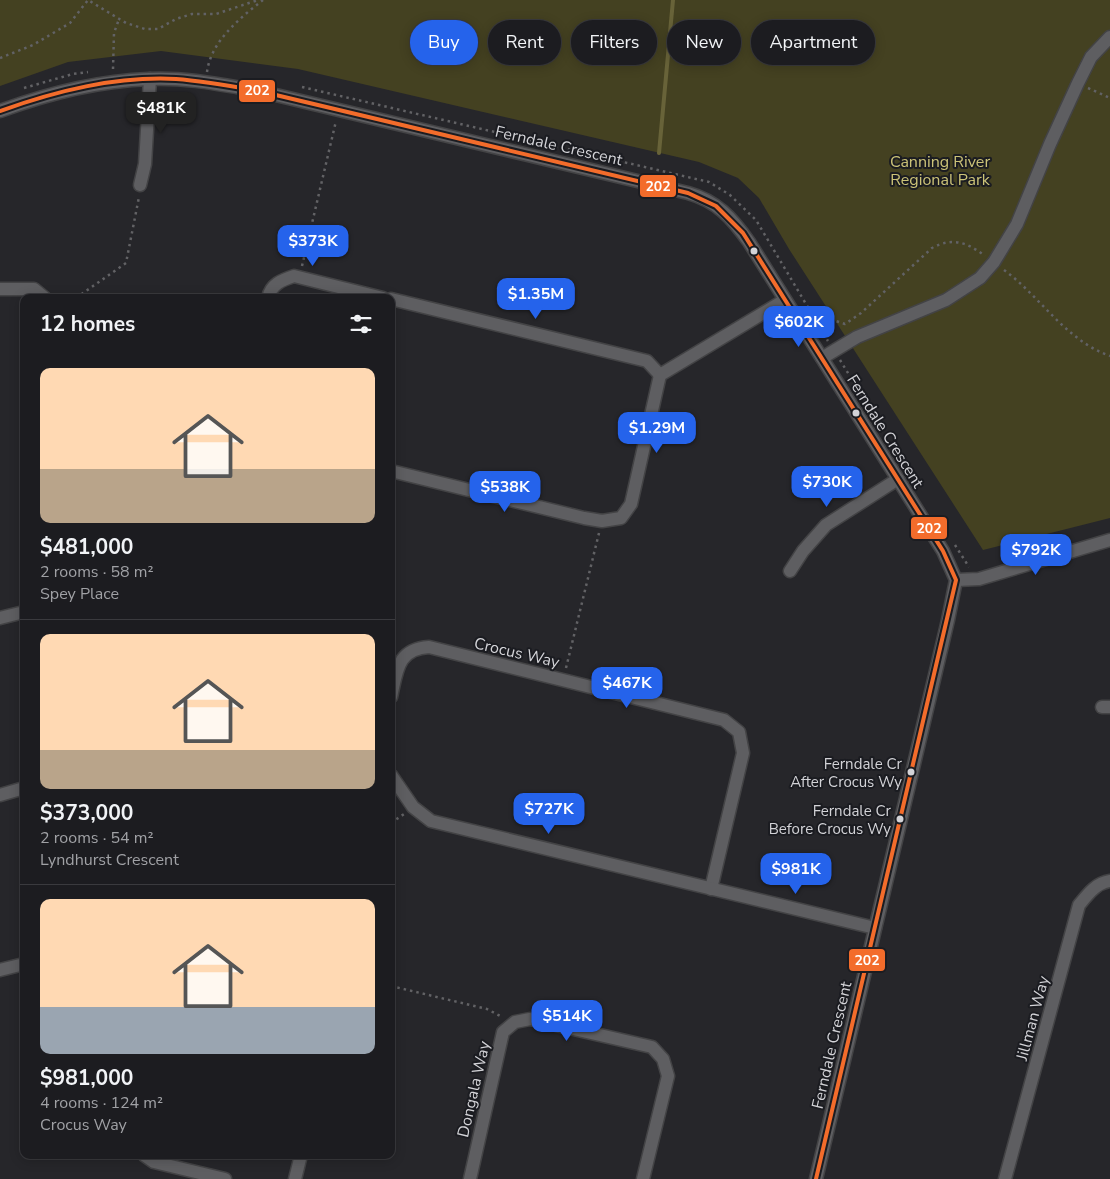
<!DOCTYPE html>
<html lang="en">
<head>
<meta charset="utf-8">
<style>
	:root { --surface:#1c1c20; --page:#29292d; --text:#f1f3f6; --muted:#a0a1a5; --line:#3a3a3e; --accent:#2563eb }
	body { margin:0; font-family:"Nunito Sans",sans-serif; background:var(--page); color:var(--text); height:100vh; display:flex; flex-direction:column; font-size:19px; white-space:nowrap }
	* { box-sizing:border-box; margin:0 }
	p { font-size:16px; color:var(--muted) }
	.icon { flex:none; width:28px; height:28px; fill:none; stroke:currentColor; stroke-width:2; stroke-linecap:round; stroke-linejoin:round }
	.map { position:relative; flex:1; overflow:hidden }
	.details { position:absolute; left:20px; top:294px; width:375px; height:865px; display:flex; flex-direction:column; background:var(--surface); border-radius:10px; box-shadow:0 2px 12px #0003,0 0 0 1px var(--line) }
	.details>* { flex:none }
	.banner { position:absolute; left:410px; top:20px; width:475px; height:45px; display:flex; gap:10px }
	.price { position:absolute; translate:-50% -42px; padding:0 11px; border-radius:10px; background:var(--accent); color:#fff; font-size:16px; line-height:32px; filter:drop-shadow(0 1px 2px #0008) }
	.price::after { content:''; position:absolute; left:50%; top:30px; width:15px; height:11px; margin-left:-8px; background:inherit; clip-path:polygon(0 0,100% 0,50% 100%) }
	.price.selected { background:#222; color:#fff }
	ul { padding:0; list-style:none }
	li { display:grid; align-content:center; gap:10px; height:265px; padding:0 20px }
	li+li { border-top:1px solid var(--line) }
	li span { display:grid; place-items:center; height:155px; border-radius:10px; color:#555 }
	li>.icon { margin-inline-start:auto }
	span .icon { width:90px; height:90px; fill:#fffc; stroke-width:1 }
	li b { font-size:21px }
	h2 { display:flex; justify-content:space-between; align-items:center; height:60px; padding:0 20px; font-size:21px }
	.pill { padding:0 18px; border-radius:22px; background:var(--surface); box-shadow:0 2px 12px #0003,0 0 0 1px var(--line); font-size:18px; line-height:45px }
	.pill.selected { background:var(--accent); color:#fff }
	.map>svg:first-child { display:block }
	.green { fill:#444121 }
	.lines { fill:none; stroke-linecap:round; stroke-linejoin:round }
	.stream { stroke:#686339; stroke-width:4 }
	.minor-casing { stroke:#434345; stroke-width:15 }
	.path { stroke:#626265; stroke-width:2.5; stroke-dasharray:2.5 4; stroke-linecap:butt }
	.minor { stroke:#5e5e61; stroke-width:12 }
	.bus-1-casing { stroke:#1b1c21; stroke-width:8 }
	.bus-1 { stroke:#f36c2b; stroke-width:4 }
	.bus-dot { fill:#d3d3d7; stroke:#1b1c21; stroke-width:2 }
	.labels { text-anchor:middle; stroke-width:4; stroke-linejoin:round; paint-order:stroke }
	.bus-label { font-size:15px; fill:#d3d3d7; stroke:#1b1c21; text-anchor:end }
	.street-label { font-size:16px; fill:#d3d3d7; stroke:#1b1c21 }
	.park-label { font-size:16px; fill:#ccc378; stroke:#1b1c21 }
	.line-badge { stroke:#1b1c21; stroke-width:2 }
	.badge-label { font-size:14px; text-anchor:middle; font-weight:bold; fill:#fff }
</style>
</head>
<body>
<div class="map">
<svg width="1110" height="1179" viewBox="0 0 1110 1179">
	<rect width="100%" height="100%" fill="#26262a"/>
	<polygon class="green" points="0,0 1110,0 1110,518 983,550 789,249 759,198 738,178 699,162 298,69 161,51 68,62 0,86"/>
	<g class="lines">
		<polyline class="stream" points="659,153 673,0"/>
		<defs>
			<g id="minor">
				<path d="M 0,111 C 49,93 97,81 149,79 C 186,77 223,85 259,91 L 688,193 C 717,201 732,218 749,242 L 943,551 L 956,580 L 948,620 L 816,1179"/>
				<polyline points="140,185 145,164 150,79"/>
				<polyline points="0,289 34,289 45,298"/>
				<path d="M 268,298 C 271,284 282,280 294,276 L 383,298"/>
				<polyline points="391,299 647,361 660,375"/>
				<polyline points="822,358 857,337 946,300 980,278 994,262 1017,224 1050,144 1078,83 1091,57 1110,37"/>
				<polyline points="391,471 584,518 602,521 621,518 631,504 660,375 785,300"/>
				<polyline points="790,571 803,551 826,525 898,479"/>
				<polyline points="956,580 979,579 1110,540"/>
				<polyline points="0,618 24,612"/>
				<path d="M 391,697 C 397,671 397,649 429,647 L 724,720 L 739,732 L 743,753 L 711,889"/>
				<polyline points="1102,707 1110,707"/>
				<polyline points="391,775 413,807 431,821 875,928"/>
				<polyline points="0,795 24,788"/>
				<polyline points="0,970 24,964"/>
				<polyline points="144,1155 154,1162 225,1179"/>
				<polyline points="295,1179 301,1155"/>
				<polyline points="470,1179 503,1032 515,1022 530,1019 652,1047 663,1059 668,1076 643,1179"/>
				<path d="M 1005,1179 L 1079,905 C 1088,894 1096,883 1110,881"/>
			</g>
		</defs>
		<use href="#minor" class="minor-casing"/>
		<g class="path">
			<polyline points="0,58 33,45 70,23 88,0 126,23 145,29 158,29 176,19 192,14 216,14 258,0"/>
			<polyline points="113,69 114,33 119,19"/>
			<path d="M 207,72 C 211,41 240,18 263,0"/>
			<polyline points="302,87 709,182 730,195 756,220 828,341"/>
			<polyline points="24,88 73,74 88,72"/>
			<polyline points="1088,88 1110,98"/>
			<polyline points="302,266 336,121"/>
			<path d="M 1004,270 C 1041,297 1065,340 1110,356"/>
			<polyline points="76,298 126,263 139,197"/>
			<path d="M 812,313 L 845,324 L 861,313 L 932,248 C 952,237 967,242 985,256"/>
			<polyline points="840,360 875,417"/>
			<polyline points="955,545 969,567"/>
			<polyline points="566,668 599,533"/>
			<polyline points="391,823 404,814"/>
			<polyline points="391,986 487,1009 502,1017"/>
		</g>
		<use href="#minor" class="minor"/>
		<defs>
			<path id="bus-1" d="M 0,111 C 56,91 115,76 176,79 C 204,81 231,86 259,91 L 688,193 L 716,206 L 743,233 L 943,551 L 956,580 L 816,1179"/>
		</defs>
		<use href="#bus-1" class="bus-1-casing"/>
		<use href="#bus-1" class="bus-1"/>
	</g>
	<g class="bus-dot">
		<circle cx="754" cy="251" r="4.5"/>
		<circle cx="856" cy="413" r="4.5"/>
		<circle cx="911" cy="772" r="4.5"/>
		<circle cx="900" cy="819" r="4.5"/>
	</g>
	<g class="labels">
		<g class="bus-label">
			<text x="902" y="769">Ferndale Cr<tspan x="902" dy="18">After Crocus Wy</tspan></text>
			<text x="891" y="816">Ferndale Cr<tspan x="891" dy="18">Before Crocus Wy</tspan></text>
		</g>
		<g class="street-label">
			<text transform="translate(559 145) rotate(13)" y="6">Ferndale Crescent</text>
			<text transform="translate(886 431) rotate(58)" y="6">Ferndale Crescent</text>
			<text transform="translate(517 652) rotate(13)" y="6">Crocus Way</text>
			<text transform="translate(1032 1018) rotate(-75)" y="6">Jillman Way</text>
			<text transform="translate(831 1045) rotate(-77)" y="6">Ferndale Crescent</text>
			<text transform="translate(473 1089) rotate(-77)" y="6">Dongala Way</text>
		</g>
		<g class="park-label">
			<text x="940" y="167">Canning River<tspan x="940" dy="18">Regional Park</tspan></text>
		</g>
	</g>
	<g class="line-badge">
		<rect x="238" y="79" width="38" height="24" rx="5" fill="#f36c2b"/>
		<rect x="639" y="174" width="38" height="24" rx="5" fill="#f36c2b"/>
		<rect x="910" y="516" width="38" height="24" rx="5" fill="#f36c2b"/>
		<rect x="848" y="948" width="38" height="24" rx="5" fill="#f36c2b"/>
	</g>
	<g class="badge-label">
		<text x="257" y="95">202</text>
		<text x="658" y="191">202</text>
		<text x="929" y="533">202</text>
		<text x="867" y="965">202</text>
	</g>
</svg>
<b class="price selected" style="left:161px;top:134px">$481K</b>
<b class="price" style="left:313px;top:267px">$373K</b>
<b class="price" style="left:536px;top:320px">$1.35M</b>
<b class="price" style="left:799px;top:348px">$602K</b>
<b class="price" style="left:657px;top:454px">$1.29M</b>
<b class="price" style="left:827px;top:508px">$730K</b>
<b class="price" style="left:505px;top:513px">$538K</b>
<b class="price" style="left:1036px;top:576px">$792K</b>
<b class="price" style="left:627px;top:709px">$467K</b>
<b class="price" style="left:549px;top:835px">$727K</b>
<b class="price" style="left:796px;top:895px">$981K</b>
<b class="price" style="left:567px;top:1042px">$514K</b>
<div class="banner">
<a class="pill selected">Buy</a>
<a class="pill">Rent</a>
<a class="pill">Filters</a>
<a class="pill">New</a>
<a class="pill">Apartment</a>
</div>
<section class="details">
<h2>12 homes<svg class="icon" aria-label="filters" viewBox="0 0 24 24"><path d="M4 7h16M4 17h16"/><circle cx="9" cy="7" r="2"/><circle cx="15" cy="17" r="2"/></svg></h2>
<ul>
<li><span style="background:linear-gradient(#ffd9b3 65%,#b9a48a 0)"><svg class="icon" aria-label="home" viewBox="0 0 24 24"><path d="M3 11l9-7 9 7M6 9v11h12V9"/></svg></span><div><b>$481,000</b><p>2 rooms · 58 m²</p><p>Spey Place</p></div></li>
<li><span style="background:linear-gradient(#ffd9b3 75%,#b9a48a 0)"><svg class="icon" aria-label="home" viewBox="0 0 24 24"><path d="M3 11l9-7 9 7M6 9v11h12V9"/></svg></span><div><b>$373,000</b><p>2 rooms · 54 m²</p><p>Lyndhurst Crescent</p></div></li>
<li><span style="background:linear-gradient(#ffd9b3 70%,#9aa5b1 0)"><svg class="icon" aria-label="home" viewBox="0 0 24 24"><path d="M3 11l9-7 9 7M6 9v11h12V9"/></svg></span><div><b>$981,000</b><p>4 rooms · 124 m²</p><p>Crocus Way</p></div></li>
</ul>
</section>
</div>
</body>
</html>
